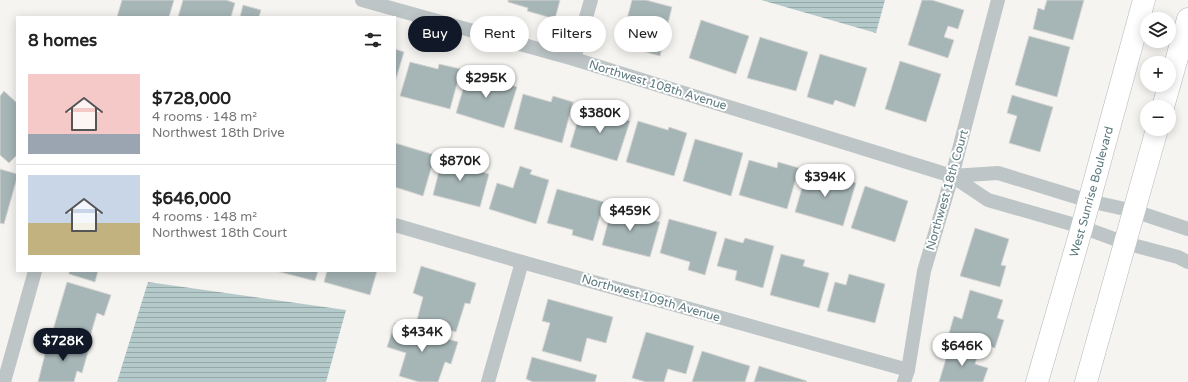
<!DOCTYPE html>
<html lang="en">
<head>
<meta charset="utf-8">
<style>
	:root { --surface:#fff; --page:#f6f6f6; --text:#222; --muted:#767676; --line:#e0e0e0; --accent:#111827 }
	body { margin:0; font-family:"Varela Round",sans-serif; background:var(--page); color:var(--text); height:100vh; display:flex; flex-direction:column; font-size:15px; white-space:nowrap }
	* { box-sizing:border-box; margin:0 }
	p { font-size:13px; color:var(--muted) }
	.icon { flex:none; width:22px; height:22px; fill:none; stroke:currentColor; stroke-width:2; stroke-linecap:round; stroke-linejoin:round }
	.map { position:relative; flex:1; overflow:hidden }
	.details { position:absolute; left:16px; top:16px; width:380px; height:256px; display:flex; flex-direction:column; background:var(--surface); border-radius:0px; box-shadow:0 2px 10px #0003 }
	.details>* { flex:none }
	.banner { position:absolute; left:408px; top:16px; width:380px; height:36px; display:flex; gap:8px }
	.tools { position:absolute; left:1140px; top:12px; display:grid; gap:8px }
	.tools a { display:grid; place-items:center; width:36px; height:36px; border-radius:50%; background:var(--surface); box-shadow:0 2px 10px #0003; font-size:20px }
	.price { position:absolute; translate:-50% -34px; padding:0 9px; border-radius:14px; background:#fff; color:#222; font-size:13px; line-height:26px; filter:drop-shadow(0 1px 2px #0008) }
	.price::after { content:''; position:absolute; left:50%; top:24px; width:12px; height:9px; margin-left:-6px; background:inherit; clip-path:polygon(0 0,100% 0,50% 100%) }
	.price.current { background:var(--accent); color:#fff }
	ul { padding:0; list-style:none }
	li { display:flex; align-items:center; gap:12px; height:100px; padding:0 12px }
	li+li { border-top:1px solid var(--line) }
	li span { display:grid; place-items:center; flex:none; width:112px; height:80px; border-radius:0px; color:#555 }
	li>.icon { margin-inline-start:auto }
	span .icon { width:48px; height:48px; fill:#fffc; stroke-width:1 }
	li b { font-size:17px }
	h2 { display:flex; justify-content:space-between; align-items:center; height:48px; padding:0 12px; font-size:17px }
	.pill { padding:0 14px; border-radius:18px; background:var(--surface); box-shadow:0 2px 10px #0003; font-size:14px; line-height:36px }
	.pill.current { background:var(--accent); color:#fff }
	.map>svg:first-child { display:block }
	.water { fill:url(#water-rules) }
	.building { fill:#a6b5b6; stroke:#d7d6d4 }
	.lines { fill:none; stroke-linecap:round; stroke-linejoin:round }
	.trunk-casing { stroke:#b0b7b9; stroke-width:23 }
	.minor { stroke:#bdc5c6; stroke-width:14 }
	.trunk { stroke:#fff; stroke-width:22 }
	.labels { text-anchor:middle; stroke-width:4; stroke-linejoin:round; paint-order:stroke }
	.street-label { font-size:12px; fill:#5d7a7f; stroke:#fff }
</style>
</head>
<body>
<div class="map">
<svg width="1188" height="382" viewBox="0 0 1188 382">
	<defs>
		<pattern id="water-rules" width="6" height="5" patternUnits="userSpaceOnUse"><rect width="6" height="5" fill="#b4c9c9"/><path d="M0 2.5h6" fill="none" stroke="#96a8a8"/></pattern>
	</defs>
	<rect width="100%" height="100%" fill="#f6f4f1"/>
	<g class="water">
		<polygon points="761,0 885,0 876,33"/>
		<polygon points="148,282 346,310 326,382 117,382"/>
	</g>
	<g class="building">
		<polygon points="122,0 174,0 169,17 117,17"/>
		<polygon points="183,0 226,0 235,3 231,17 178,17"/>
		<polygon points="508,0 560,0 555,19 527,11 528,8 508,2"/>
		<polygon points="632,0 646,0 672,7 660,56 620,45"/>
		<polygon points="922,0 932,0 964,10 958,29 948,26 944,37 954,40 948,58 908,45"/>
		<polygon points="1047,0 1084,0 1073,40 1033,29 1038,8 1044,10"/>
		<polygon points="243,5 261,10 259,17 240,17"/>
		<polygon points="701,20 749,36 736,74 689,58"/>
		<polygon points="1029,36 1070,47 1057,97 1015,85"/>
		<polygon points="760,37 808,52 796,91 747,78"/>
		<polygon points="395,49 404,52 395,82"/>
		<polygon points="820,54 867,68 855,107 835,100 833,105 807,97"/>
		<polygon points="900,61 941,74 926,122 885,109"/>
		<polygon points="410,62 438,69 439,64 461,69 450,109 400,96"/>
		<polygon points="469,69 488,75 487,78 517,87 504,128 456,113"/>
		<polygon points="4,91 17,103 17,155 9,163 0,155 0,96"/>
		<polygon points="523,94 551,102 553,96 573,102 562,143 514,129"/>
		<polygon points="1012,95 1053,107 1040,152 1009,143 1017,116 1007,113"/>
		<polygon points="582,106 630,121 617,161 570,147"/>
		<polygon points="638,121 668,130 669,127 687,133 674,176 626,162"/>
		<polygon points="695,139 743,153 731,196 683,181"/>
		<polygon points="395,143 435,155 423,196 395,187"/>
		<polygon points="443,155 469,161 467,168 489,174 480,207 433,195"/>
		<polygon points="749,160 777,168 778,162 799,168 787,209 739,195"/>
		<polygon points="520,166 532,170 530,174 549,180 536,224 489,209 497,183 513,188"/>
		<polygon points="0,169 17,174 17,178 4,224 0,223"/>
		<polygon points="807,171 856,183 843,226 795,212"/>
		<polygon points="865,186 908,201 895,242 851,228"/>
		<polygon points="557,189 604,202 593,241 572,235 573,230 547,223"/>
		<polygon points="613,204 636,211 634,216 660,222 650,257 602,245"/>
		<polygon points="669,219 717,232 705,275 688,270 690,262 660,253"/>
		<polygon points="975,228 1009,239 1001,265 1006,266 1000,287 960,276"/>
		<polygon points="725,238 743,243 745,238 774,246 763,288 735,280 737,271 717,266"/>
		<polygon points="781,254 805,260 803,266 829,273 819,308 770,295"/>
		<polygon points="421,266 476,283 470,304 465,303 456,332 417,320 423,297 413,293"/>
		<polygon points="69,271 98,271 95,282 69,274"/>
		<polygon points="276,271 318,271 315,281"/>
		<polygon points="327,271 377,271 370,295 324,282"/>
		<polygon points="849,274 885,284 875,323 827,311 835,282 846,285"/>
		<polygon points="67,282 111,295 104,316 97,313 89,340 53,330"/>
		<polygon points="970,290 1003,300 997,318 1004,320 995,348 949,333 954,316 962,319"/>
		<polygon points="548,299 613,317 606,343 587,338 581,362 542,351 550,323 542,321"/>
		<polygon points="395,323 458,342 451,364 445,362 438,382 419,382 399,376 406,353 387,347"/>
		<polygon points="646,332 694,346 686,374 668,369 664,382 646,382 632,378"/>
		<polygon points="49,338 89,348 82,373 77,371 74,382 38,382"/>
		<polygon points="950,345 978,354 975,364 988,368 983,382 939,382"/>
		<polygon points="702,351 750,366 745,382 692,382"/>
		<polygon points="532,357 597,375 595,382 533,382 526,379"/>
		<polygon points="759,366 807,381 806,382 754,382"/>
	</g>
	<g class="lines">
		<defs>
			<g id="trunk">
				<polyline points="1163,107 1188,19"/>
				<path id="s1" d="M 1037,382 L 1082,227 L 1144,0"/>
				<polyline points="1086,382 1157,129"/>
			</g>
		</defs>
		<use href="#trunk" class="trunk-casing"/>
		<g class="minor">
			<polyline points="362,0 574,59 952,176 988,200 1082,227 1125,243 1178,257 1188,262"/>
			<polyline points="574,59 591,0"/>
			<polyline points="952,176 998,173 1089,201 1134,211 1188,229"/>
			<polyline points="395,225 522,262 908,370"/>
			<polyline points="4,382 35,271"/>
			<polyline points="488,382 522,262"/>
			<polyline points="904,382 908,370 924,271 952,176 998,0"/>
		</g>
		<use href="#trunk" class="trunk"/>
	</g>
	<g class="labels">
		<g class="street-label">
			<text transform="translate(658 85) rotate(17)" y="4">Northwest 108th Avenue</text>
			<text transform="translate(947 190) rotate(-74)" y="4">Northwest 18th Court</text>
			<text dy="4" stroke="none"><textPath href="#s1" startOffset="198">West Sunrise Boulevard</textPath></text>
			<text transform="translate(651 298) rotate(16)" y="4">Northwest 109th Avenue</text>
		</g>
	</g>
</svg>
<div class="tools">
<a><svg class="icon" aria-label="layers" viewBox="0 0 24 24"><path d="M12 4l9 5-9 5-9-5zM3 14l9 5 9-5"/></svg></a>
<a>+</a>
<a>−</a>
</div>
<b class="price" style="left:486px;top:99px">$295K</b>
<b class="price" style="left:600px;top:134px">$380K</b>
<b class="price" style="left:460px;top:182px">$870K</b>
<b class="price" style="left:825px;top:198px">$394K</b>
<b class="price" style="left:630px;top:232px">$459K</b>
<b class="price" style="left:422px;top:353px">$434K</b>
<b class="price current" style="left:63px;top:362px">$728K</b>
<b class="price" style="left:962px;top:367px">$646K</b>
<div class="banner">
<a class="pill current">Buy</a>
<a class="pill">Rent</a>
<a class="pill">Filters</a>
<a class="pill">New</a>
</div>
<section class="details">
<h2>8 homes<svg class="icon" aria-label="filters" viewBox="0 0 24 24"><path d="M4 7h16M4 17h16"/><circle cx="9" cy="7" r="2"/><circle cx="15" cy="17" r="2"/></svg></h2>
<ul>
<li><span style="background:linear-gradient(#f6c9c9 75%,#9aa5b1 0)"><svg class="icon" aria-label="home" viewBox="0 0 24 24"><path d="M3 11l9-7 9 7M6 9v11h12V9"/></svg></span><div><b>$728,000</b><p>4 rooms · 148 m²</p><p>Northwest 18th Drive</p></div></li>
<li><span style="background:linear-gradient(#c9d6e8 60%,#c2b280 0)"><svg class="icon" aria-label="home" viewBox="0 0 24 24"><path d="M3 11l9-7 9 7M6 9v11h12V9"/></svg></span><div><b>$646,000</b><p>4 rooms · 148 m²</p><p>Northwest 18th Court</p></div></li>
</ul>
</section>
</div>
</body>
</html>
